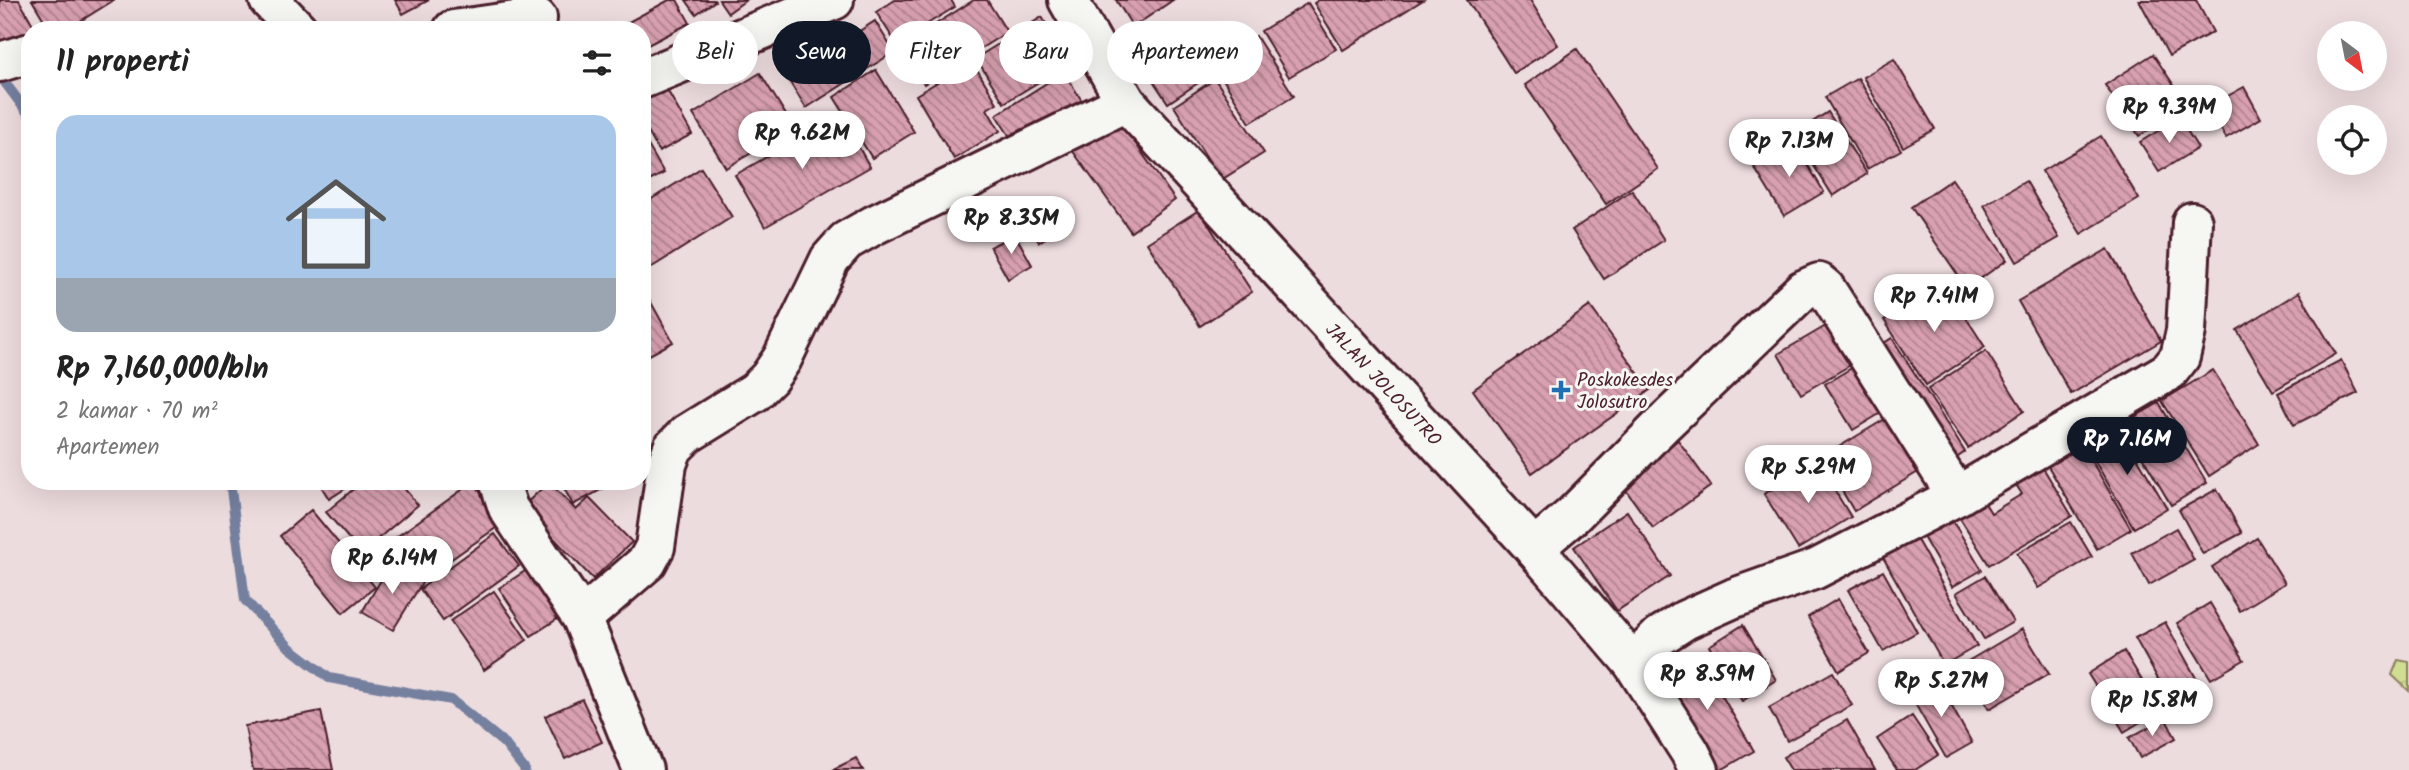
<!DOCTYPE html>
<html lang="id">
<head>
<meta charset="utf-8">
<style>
	:root { --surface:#fff; --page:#f6f6f6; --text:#222; --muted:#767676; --accent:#111827 }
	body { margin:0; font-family:Kalam,sans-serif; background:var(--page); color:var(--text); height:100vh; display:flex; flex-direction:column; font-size:26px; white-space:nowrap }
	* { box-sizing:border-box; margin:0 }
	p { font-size:23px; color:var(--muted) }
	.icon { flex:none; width:38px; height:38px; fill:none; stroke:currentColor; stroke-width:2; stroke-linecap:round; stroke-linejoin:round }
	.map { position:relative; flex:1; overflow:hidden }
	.sheet { position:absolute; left:21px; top:21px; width:630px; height:469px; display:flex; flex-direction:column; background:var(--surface); border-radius:28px; box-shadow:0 7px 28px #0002 }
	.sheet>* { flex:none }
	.hud { position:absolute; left:672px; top:21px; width:665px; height:63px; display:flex; gap:14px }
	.needle { width:46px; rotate:148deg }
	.fabs { position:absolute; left:2317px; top:21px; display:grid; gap:14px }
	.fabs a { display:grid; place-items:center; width:70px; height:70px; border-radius:50%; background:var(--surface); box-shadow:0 7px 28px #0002; font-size:35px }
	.price { position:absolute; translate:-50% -60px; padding:0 16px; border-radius:24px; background:#fff; color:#222; font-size:23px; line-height:46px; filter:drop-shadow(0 2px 4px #0008) }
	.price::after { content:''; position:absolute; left:50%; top:42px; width:21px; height:16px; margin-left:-10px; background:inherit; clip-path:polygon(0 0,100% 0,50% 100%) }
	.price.active { background:var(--accent); color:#fff }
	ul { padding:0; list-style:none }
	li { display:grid; align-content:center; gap:14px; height:371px; padding:0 35px }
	li span { display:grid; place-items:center; height:217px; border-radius:21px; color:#555 }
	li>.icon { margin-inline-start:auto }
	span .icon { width:126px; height:126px; fill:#fffc; stroke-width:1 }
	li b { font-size:30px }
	h2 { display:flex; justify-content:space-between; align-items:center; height:84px; padding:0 35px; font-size:30px }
	.pill { padding:0 24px; border-radius:32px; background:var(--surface); box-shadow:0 7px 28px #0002; font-size:24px; line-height:63px }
	.pill.active { background:var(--accent); color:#fff }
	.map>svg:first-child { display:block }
	.forest { fill:url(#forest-crowns); stroke:#8d7e5e; stroke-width:2 }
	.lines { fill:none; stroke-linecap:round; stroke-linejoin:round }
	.stream { stroke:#75809f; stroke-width:10 }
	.building { fill:url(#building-back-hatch); stroke:#4a1f2b; stroke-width:2 }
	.minor-casing { stroke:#4a1f2b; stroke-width:44 }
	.minor { stroke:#f6f6f2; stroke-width:38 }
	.poi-dot { fill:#1f6fb2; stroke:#f6f6f2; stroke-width:2.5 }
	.labels { text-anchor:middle; stroke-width:6; stroke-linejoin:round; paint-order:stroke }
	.poi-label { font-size:19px; fill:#4a1f2b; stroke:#f6f6f2; text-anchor:start }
	.street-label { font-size:19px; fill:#4a1f2b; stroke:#f6f6f2 }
</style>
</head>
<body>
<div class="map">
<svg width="2409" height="770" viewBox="0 0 2409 770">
	<defs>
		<pattern id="forest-crowns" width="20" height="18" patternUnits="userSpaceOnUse" patternTransform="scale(1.75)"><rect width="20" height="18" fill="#d0de91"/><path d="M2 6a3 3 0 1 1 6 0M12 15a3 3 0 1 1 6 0" fill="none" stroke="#b4be7d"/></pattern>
		<pattern id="building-back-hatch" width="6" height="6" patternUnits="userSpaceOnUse" patternTransform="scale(1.75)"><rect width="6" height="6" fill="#d8a0b0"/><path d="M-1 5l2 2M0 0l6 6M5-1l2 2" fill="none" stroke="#b1828f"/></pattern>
	</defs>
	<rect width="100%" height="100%" fill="#eddcde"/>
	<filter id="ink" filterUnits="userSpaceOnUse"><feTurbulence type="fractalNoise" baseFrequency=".0143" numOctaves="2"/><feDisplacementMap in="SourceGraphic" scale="14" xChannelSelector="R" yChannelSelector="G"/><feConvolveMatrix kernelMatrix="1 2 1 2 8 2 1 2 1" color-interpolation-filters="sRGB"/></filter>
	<g filter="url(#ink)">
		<polygon class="forest" points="2398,660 2409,662 2409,691 2392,675"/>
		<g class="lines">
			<g class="stream">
				<polyline points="0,76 30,116"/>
				<polyline points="230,481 245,600 290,648 329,678 451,700 504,743 525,770"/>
			</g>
		</g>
		<g class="building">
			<polygon points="0,0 19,0 36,30 30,30 30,34 4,49 0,42"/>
			<polygon points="32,0 114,0 66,30 50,30"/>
			<polygon points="395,0 429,0 403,14"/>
			<polygon points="669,0 677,0 690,23 642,48 642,30 626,30 623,25"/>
			<polygon points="686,0 714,0 715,1 696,14"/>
			<polygon points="719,0 746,0 728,13"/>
			<polygon points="895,0 951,0 955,7 896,43 876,12"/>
			<polygon points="974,0 987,0 1007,32 924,84 901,46"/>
			<polygon points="1116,0 1173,0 1133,27"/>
			<polygon points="1319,0 1423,0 1343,50 1314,3"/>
			<polygon points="1467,0 1530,0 1558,45 1514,73"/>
			<polygon points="2139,0 2196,0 2213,32 2169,56"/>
			<polygon points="1308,3 1336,49 1289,77 1261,31"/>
			<polygon points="1042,17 1070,63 1004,103 976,58"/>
			<polygon points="875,21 894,52 806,108 787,78"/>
			<polygon points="1256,36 1294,96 1250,123 1213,63"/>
			<polygon points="1577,49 1658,169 1606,204 1525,85"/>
			<polygon points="1178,52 1198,83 1168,103 1148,73"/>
			<polygon points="2153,54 2187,105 2139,136 2105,85"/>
			<polygon points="1894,59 1935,129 1903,147 1863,77"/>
			<polygon points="972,61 997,103 987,109 1000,131 954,159 916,95"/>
			<polygon points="876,70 914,132 872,158 834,97"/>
			<polygon points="1064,72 1082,101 1014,143 996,115"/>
			<polygon points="760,73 794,128 726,168 693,114"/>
			<polygon points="1858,78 1901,150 1867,169 1825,97"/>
			<polygon points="1215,79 1264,153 1221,180 1174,106"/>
			<polygon points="2244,87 2261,118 2226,138 2208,107"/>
			<polygon points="666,88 692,134 659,152 642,121 642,102"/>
			<polygon points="1828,112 1867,174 1833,196 1794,134"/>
			<polygon points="840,115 870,167 765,227 735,175"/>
			<polygon points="1117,117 1175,200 1131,232 1072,150"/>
			<polygon points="2179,118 2198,148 2159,172 2140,142"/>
			<polygon points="642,135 664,173 642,185"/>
			<polygon points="2101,136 2139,199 2081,234 2042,171"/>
			<polygon points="1794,142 1824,192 1784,216 1754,167"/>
			<polygon points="701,168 732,217 649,269 642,259 642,205"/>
			<polygon points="1952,179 2007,260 1967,288 1911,207"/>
			<polygon points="2026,181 2059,238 2017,262 1984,205"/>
			<polygon points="1632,190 1664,240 1604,279 1572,230"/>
			<polygon points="1037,207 1054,232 1039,242 1022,217"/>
			<polygon points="1199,210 1252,292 1200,326 1147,243"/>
			<polygon points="1015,234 1032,265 1008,279 990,247"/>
			<polygon points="2108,249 2161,341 2071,394 2018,301"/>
			<polygon points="1943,282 1985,347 1926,385 1884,320"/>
			<polygon points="642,286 673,342 642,359"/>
			<polygon points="2299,292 2336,354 2273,391 2237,330"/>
			<polygon points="1590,306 1650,390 1532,473 1473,390"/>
			<polygon points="1836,320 1859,360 1801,394 1778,354"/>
			<polygon points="1892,338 1965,452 1944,467 1870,352"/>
			<polygon points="1986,351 2024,411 1968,448 1928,389"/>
			<polygon points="2341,360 2358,393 2294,425 2278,393"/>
			<polygon points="1863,361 1891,407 1853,430 1825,384"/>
			<polygon points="2213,370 2259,444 2209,476 2162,401"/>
			<polygon points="2159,403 2207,483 2171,505 2123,424"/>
			<polygon points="1890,416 1923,469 1854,511 1822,457"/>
			<polygon points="2119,427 2167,508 2134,528 2086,446"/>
			<polygon points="1678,440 1711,486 1653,528 1620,482"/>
			<polygon points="2083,446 2131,529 2097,549 2048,466"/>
			<polygon points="2039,461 2072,516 1989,565 1955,510 1980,495 1991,513 2022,494 2011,477"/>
			<polygon points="1817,462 1851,517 1798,549 1764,494"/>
			<polygon points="318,481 357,481 329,499"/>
			<polygon points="363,481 380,481 383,485 387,481 398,481 418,505 361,553 326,512"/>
			<polygon points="560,481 617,481 573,505"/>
			<polygon points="473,482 503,523 423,579 395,538"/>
			<polygon points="549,482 576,510 589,498 632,542 593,579 523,506"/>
			<polygon points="2217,489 2242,533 2203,554 2179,510"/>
			<polygon points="311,510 375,587 343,613 280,536"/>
			<polygon points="1627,511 1670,576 1617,611 1574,547"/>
			<polygon points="1948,513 1982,570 1952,587 1919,530"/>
			<polygon points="2071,522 2092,557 2038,588 2017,553"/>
			<polygon points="2176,528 2194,560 2149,585 2132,553"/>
			<polygon points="1913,533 1977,646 1944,665 1880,552"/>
			<polygon points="495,534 519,566 443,621 420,589"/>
			<polygon points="2257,538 2285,583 2240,611 2212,567"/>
			<polygon points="539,562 571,610 531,636 499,588"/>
			<polygon points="391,563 423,581 393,630 362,612"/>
			<polygon points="1883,571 1917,632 1883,651 1848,590"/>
			<polygon points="1985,576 2013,622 1984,639 1956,593"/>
			<polygon points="494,591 527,640 484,670 450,621"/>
			<polygon points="1838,599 1869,653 1839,671 1808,617"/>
			<polygon points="2210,603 2244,660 2211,679 2177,623"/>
			<polygon points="2165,622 2201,687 2172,704 2135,638"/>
			<polygon points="1743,625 1776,680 1742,701 1709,646"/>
			<polygon points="2022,629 2049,674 1989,709 1963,664"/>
			<polygon points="2124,651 2160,710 2124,732 2088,674"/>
			<polygon points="1697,653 1754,751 1721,770 1717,770 1660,673"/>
			<polygon points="1833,672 1852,705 1787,741 1769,708"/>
			<polygon points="1937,680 1972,743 1946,758 1910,695"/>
			<polygon points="582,699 602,742 565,759 545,716"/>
			<polygon points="321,711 333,770 253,770 245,726"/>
			<polygon points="1912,716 1938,755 1915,770 1897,770 1877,739"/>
			<polygon points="2165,718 2176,738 2140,758 2129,738"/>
			<polygon points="1847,720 1875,770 1791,770 1783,757"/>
			<polygon points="856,758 863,770 832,770"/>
		</g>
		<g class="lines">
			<defs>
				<g id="minor">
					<polyline points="269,0 298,30"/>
					<polyline points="1068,0 1126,102 1534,548 1633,663 1690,752 1699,770"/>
					<polyline points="453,30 537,18"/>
					<polyline points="0,62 30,53"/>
					<polyline points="642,79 834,0"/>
					<polyline points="499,481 508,508 582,618 643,770"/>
					<polyline points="1534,548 1572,516 1664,423 1803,290 1819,283 1825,288 1957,496"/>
					<polyline points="582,618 647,562 655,547 667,464 673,448 687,434 755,392 769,378 782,359 830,259 846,241 874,225 1126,102"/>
					<polyline points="1633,663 1660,636 1685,620 1734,598 1816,569 1957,496 2169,371 2180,357 2186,331 2192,222"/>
				</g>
			</defs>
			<use href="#minor" class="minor-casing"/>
			<use href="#minor" class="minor"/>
		</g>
	</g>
	<path class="poi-dot" d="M1557.5 379.5h7v7h7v7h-7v7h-7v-7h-7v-7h7z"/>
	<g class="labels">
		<g class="poi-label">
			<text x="1577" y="386">Poskokesdes<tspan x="1577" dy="22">Jolosutro</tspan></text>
		</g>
		<g class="street-label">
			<text transform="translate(1384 384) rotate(47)" y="7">JALAN JOLOSUTRO</text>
		</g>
	</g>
</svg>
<div class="fabs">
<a><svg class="needle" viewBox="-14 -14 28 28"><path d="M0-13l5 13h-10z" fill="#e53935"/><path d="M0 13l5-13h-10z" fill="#767676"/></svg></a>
<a><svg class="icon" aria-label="locate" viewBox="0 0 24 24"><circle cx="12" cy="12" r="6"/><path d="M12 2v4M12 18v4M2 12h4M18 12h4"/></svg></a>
</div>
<b class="price" style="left:2169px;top:145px">Rp 9.39M</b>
<b class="price" style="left:802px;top:171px">Rp 9.62M</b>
<b class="price" style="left:1789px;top:179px">Rp 7.13M</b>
<b class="price" style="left:1011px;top:256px">Rp 8.35M</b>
<b class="price" style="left:1934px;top:334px">Rp 7.41M</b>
<b class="price active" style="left:2127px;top:477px">Rp 7.16M</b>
<b class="price" style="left:1808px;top:505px">Rp 5.29M</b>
<b class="price" style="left:392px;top:596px">Rp 6.14M</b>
<b class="price" style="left:1707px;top:712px">Rp 8.59M</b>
<b class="price" style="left:1941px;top:719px">Rp 5.27M</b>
<b class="price" style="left:2152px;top:738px">Rp 15.8M</b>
<div class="hud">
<a class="pill">Beli</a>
<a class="pill active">Sewa</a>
<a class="pill">Filter</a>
<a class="pill">Baru</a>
<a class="pill">Apartemen</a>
</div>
<section class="sheet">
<h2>11 properti<svg class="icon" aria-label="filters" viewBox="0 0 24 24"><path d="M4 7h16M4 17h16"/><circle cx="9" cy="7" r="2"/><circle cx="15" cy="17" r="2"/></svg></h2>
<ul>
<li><span style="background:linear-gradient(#a9c7e8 75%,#9aa5b1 0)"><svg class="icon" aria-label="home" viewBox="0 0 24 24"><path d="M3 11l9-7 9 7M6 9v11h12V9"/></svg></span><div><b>Rp 7,160,000/bln</b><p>2 kamar · 70 m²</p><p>Apartemen</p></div></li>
</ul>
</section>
</div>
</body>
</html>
